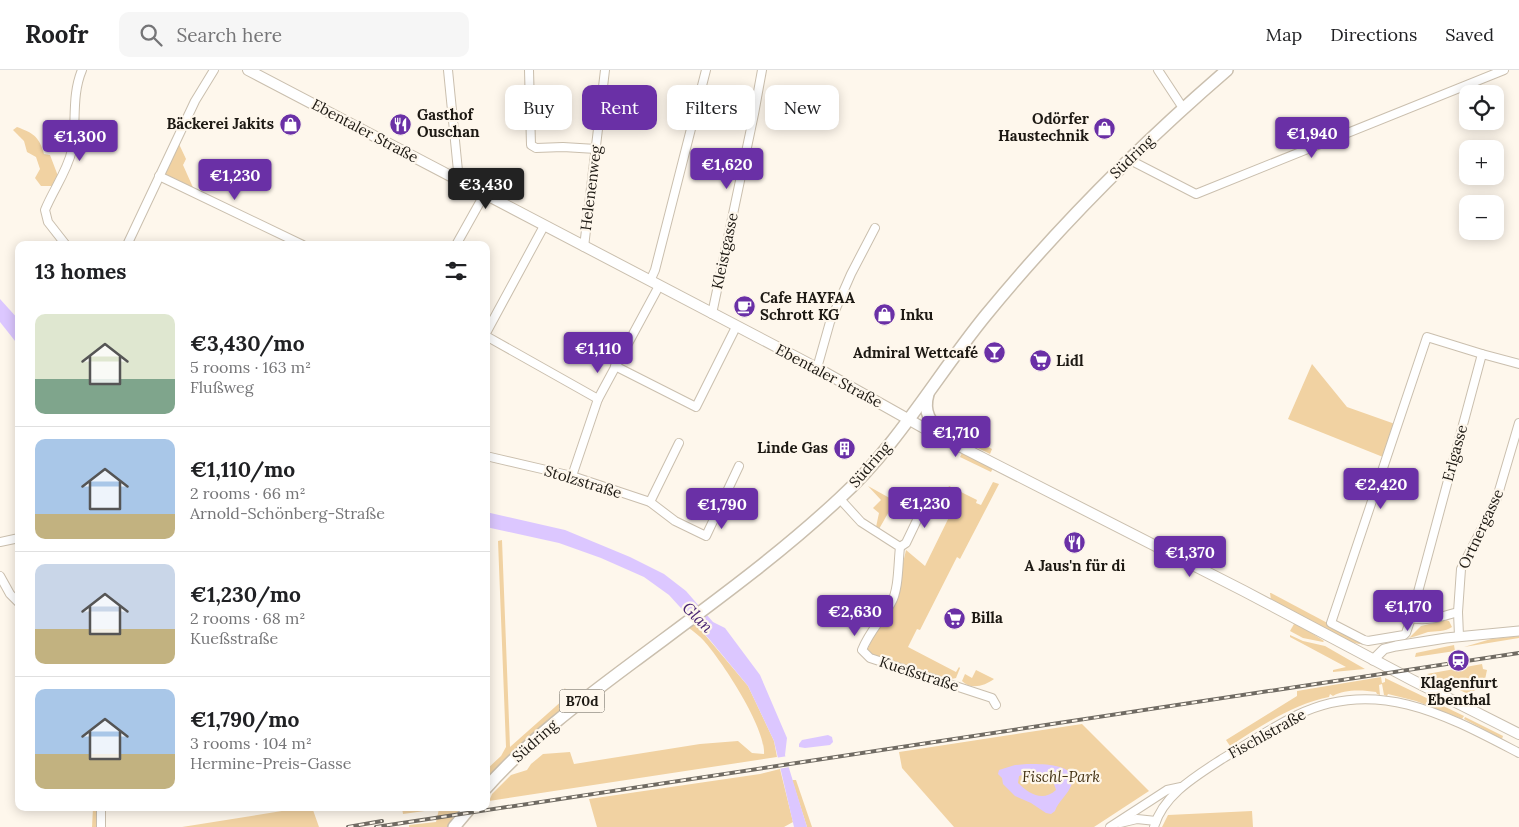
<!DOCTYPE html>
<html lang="en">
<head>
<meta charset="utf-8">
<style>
	:root { --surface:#fff; --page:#f6f6f6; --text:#202124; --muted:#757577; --line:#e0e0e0; --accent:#6a30a6 }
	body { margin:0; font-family:Lora,serif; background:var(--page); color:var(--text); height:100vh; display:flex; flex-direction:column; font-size:19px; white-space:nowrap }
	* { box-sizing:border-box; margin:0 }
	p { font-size:16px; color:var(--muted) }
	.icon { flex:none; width:28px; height:28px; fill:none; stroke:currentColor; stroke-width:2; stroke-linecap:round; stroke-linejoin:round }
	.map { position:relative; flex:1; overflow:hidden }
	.panel { position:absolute; left:15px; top:171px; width:475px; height:570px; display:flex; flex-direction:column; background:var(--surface); border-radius:10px; box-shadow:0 2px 12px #0003 }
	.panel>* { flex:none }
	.hud { position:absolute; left:505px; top:15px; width:475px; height:45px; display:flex; gap:10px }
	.buttons { position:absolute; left:1459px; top:15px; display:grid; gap:10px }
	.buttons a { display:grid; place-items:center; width:45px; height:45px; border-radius:10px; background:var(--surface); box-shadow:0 2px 12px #0003; font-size:25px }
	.price { position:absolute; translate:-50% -42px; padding:0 11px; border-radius:5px; background:var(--accent); color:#fff; font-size:16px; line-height:32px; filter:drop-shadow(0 1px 2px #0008) }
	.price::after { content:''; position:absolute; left:50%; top:30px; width:15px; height:11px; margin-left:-8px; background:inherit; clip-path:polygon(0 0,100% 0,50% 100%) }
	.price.active { background:#222; color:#fff }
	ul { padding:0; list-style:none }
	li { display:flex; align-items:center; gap:15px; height:125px; padding:0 20px }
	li+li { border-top:1px solid var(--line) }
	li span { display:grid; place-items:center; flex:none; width:140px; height:100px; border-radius:10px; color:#555 }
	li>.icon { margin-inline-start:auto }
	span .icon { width:60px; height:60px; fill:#fffc; stroke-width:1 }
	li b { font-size:21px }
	h2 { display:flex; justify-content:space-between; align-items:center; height:60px; padding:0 20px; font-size:21px }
	.chip { padding:0 18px; border-radius:10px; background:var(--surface); box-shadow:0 2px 12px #0003; font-size:18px; line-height:45px }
	.chip.active { background:var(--accent); color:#fff }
	header { display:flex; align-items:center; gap:30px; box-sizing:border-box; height:70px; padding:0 25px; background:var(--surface); border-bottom:1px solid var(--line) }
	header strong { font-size:24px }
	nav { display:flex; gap:28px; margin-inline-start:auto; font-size:18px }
	.search { width:350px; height:45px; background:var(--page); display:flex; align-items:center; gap:12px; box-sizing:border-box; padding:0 18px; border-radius:10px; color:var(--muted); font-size:19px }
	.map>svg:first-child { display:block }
	.green { fill:#f1d2a2 }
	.water { fill:#dcc7ff; fill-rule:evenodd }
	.pier { fill:#fef7ec }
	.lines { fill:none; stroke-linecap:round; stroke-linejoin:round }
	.minor-casing { stroke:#cabfae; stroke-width:10 }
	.tertiary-casing { stroke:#cabfae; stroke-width:11 }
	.secondary-casing { stroke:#cabfae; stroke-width:12 }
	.primary-casing { stroke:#cabfae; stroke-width:14 }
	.minor { stroke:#fff; stroke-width:8 }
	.tertiary { stroke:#fff; stroke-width:9 }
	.secondary { stroke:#fff; stroke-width:10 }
	.primary { stroke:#fff; stroke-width:11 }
	.rail-casing { stroke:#706b63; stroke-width:4 }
	.rail { stroke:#fef7ec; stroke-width:2; stroke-dasharray:5.5; stroke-linecap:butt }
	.labels { text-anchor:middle; stroke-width:4.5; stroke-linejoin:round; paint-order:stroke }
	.shield { fill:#fef7ec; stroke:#605c54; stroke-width:1 }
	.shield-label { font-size:14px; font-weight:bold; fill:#1d1913 }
	.poi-label { font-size:15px; font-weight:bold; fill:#1d1913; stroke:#fef7ec; text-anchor:start }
	.street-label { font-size:15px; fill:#1d1913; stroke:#fef7ec }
	.park-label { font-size:15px; font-style:italic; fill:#433113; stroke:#fef7ec }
	.water-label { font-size:16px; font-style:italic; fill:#492472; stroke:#fef7ec }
</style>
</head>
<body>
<header>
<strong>Roofr</strong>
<div class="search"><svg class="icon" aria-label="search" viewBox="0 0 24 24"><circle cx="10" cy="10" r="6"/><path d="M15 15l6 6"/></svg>Search here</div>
<nav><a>Map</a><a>Directions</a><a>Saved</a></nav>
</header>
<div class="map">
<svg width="1519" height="757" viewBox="0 0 1519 757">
	<rect width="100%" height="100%" fill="#fef7ec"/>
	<g class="green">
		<path d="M 17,57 C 33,63 39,66 44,84 L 50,85 L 58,106 L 53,116 L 41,116 L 35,108 L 40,99 L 36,87 L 27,82 L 24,71 L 13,60 Z"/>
		<polygon points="179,74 186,89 183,95 195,122 164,106"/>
		<polygon points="1312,294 1347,337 1395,354 1383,387 1288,349"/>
		<polygon points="935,350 992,379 990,384 938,358"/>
		<polygon points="962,383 993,398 991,402 960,387"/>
		<polygon points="993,412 999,414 960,489 957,487 920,560 917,559 908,577 956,602 959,597 960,598 956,608 947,610 871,586 867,580 870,574 868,569 894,533 906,480 925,496 953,439 941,432 949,416 977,430 976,433 981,435"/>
		<polygon points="868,416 895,431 879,459 876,457 879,443 873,438 881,430"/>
		<polygon points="502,470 510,677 564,629 563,621 565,618 571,633 486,711 486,700 501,686 506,677 498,471"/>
		<polygon points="1270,523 1271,523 1367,574 1359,574 1351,572 1271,530"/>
		<path d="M 1446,550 L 1449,551 L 1452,557 C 1445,562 1436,561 1428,562 C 1422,564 1417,566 1409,568 L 1421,556 Z"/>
		<path d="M 695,553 L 748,616 L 774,671 L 777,687 L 489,731 L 492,724 L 511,705 L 527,700 L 531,694 L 543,684 L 570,682 L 574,694 L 700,674 L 738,671 L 752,683 L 764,684 C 766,658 722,591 704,571 C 700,566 694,562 689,558 Z"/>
		<polygon points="1294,554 1299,555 1324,571 1323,572 1303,568 1290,561"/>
		<polygon points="1290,565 1303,571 1325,576 1365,599 1333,602 1333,600 1346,597 1290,567"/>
		<polygon points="1519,566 1519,568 1464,577 1491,569"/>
		<polygon points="1454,575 1455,581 1415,587 1416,583"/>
		<polygon points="1482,594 1483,599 1487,600 1483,619 1475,620 1470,625 1427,604"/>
		<path d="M 976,600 L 994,609 C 985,616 970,620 962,611 L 965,604 L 972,608 Z"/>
		<path d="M 1381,607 L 1382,613 L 1385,612 L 1385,608 L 1464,646 L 1462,649 L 1416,631 L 1388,624 L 1387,626 L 1384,625 L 1382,614 L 1379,615 L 1380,625 L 1377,624 L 1376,622 C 1363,620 1344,619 1333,626 L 1330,624 L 1329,627 C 1293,634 1261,656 1230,676 L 1226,670 L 1297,626 L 1297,621 Z"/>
		<polygon points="1465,647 1503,666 1502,669 1464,649"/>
		<polygon points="1082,654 1149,721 1094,757 954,757 902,698 899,682"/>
		<polygon points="780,699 793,752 784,757 597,757 589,729 760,704"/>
		<polygon points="792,710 796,710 812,757 807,757"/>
		<polygon points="93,738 98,738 97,757 92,757"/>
		<polygon points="289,738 305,738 313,740 319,757 182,757 288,740"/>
		<polygon points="402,738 463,738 448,757 409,757 409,755 436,752 439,739 403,744"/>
		<polygon points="1252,741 1253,757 1162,757 1168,745"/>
	</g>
	<g class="water">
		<polygon points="0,229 19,250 19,276 0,252"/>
		<polygon points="486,442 565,460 630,487 664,504 686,521 713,552 725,558 760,605 787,668 785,685 807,757 794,757 774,671 748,616 710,570 669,525 644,507 601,488 559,473 486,457"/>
		<polygon points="828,665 832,667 833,672 830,675 805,678 799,677 799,674 802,670"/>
		<path d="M 1027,694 C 1041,694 1083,693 1070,718 C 1066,726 1058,732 1055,741 L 1051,744 L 1046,743 L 1031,733 L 1015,726 L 1003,714 L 1002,708 L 998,704 L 999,700 L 1015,695 ZM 1028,703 C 1041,704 1053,706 1056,720 C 1043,732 1029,724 1018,713 L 1019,706 Z"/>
	</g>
	<polygon class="pier" points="788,686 790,697 778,699 775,688"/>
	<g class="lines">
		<defs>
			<g id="minor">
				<polyline points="448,0 459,111"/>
				<polyline points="529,0 531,75 536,78 563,77 596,79"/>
				<polyline points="1158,0 1183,38"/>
				<polyline points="1128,89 1196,124 1504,0"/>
				<polyline points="159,106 303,175"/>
				<path d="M 66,175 L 48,152 L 45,140 C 53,120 67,102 72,80 C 77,54 71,26 82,0"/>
				<polyline points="127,175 195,31 214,0"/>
				<polyline points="456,175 484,125"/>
				<polyline points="584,177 605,0"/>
				<polyline points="650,211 655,200 706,0"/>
				<polyline points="712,244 754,44 762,0"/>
				<polyline points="486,263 544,156"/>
				<polyline points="486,266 598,329"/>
				<polyline points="1482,284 1519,294"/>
				<polyline points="615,296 696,337 736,257"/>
				<polyline points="817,298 830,252 851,204 875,158"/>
				<polyline points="486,386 572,406 650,432 675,451 706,466 739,396"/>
				<polyline points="572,406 598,329 659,216"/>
				<path d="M 840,429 L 861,452 L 900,477 C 898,493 899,520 891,533 C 882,549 869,562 862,580 L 870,588 L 992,628 L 996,635"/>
				<polyline points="650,432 679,373"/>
				<polyline points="0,472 19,468"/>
				<polyline points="900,477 906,473 929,425"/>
				<polyline points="0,506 10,524 19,533"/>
				<path d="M 1411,548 L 1406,563 L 1404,565 L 1368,571 L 1364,570 L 1331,553 L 1427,267 L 1482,284 L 1411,548 C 1427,552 1443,546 1458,542"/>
				<polyline points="1459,566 1458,542 1461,499 1496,431 1519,353"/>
				<polyline points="1120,753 1137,749 1156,751"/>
				<polyline points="101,757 101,738"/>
				<polyline points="1110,757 1167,720 1181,717"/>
				<path d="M 1154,757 C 1163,725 1196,706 1222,689 C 1247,674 1271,658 1297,645 C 1377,606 1448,646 1519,683"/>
			</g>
			<polyline id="tertiary" points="1373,590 1384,579 1396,576 1446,568 1519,561"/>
			<polyline id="secondary" points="248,0 817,298 922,357 1244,521 1412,610 1519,664"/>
			<g id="primary">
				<path d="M 928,324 C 922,345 933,354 946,369"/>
				<path d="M 486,718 C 529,670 581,631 632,593 C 703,540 776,488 840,428 C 898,375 937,305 986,245 C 1059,156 1140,75 1227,0"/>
				<polyline points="454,757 470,738"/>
			</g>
		</defs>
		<use href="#minor" class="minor-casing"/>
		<use href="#tertiary" class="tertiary-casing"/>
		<use href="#secondary" class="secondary-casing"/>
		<use href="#primary" class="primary-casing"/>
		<use href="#minor" class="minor"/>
		<use href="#tertiary" class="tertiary"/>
		<use href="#secondary" class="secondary"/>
		<use href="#primary" class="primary"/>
		<defs>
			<g id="rail">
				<polyline points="348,757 382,751"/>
				<polyline points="376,757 1519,583"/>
			</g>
		</defs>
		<use href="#rail" class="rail-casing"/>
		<use href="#rail" class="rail"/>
	</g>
	<defs>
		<symbol id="shop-disc" viewBox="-11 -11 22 22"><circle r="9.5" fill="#6a30a6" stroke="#fef7ec"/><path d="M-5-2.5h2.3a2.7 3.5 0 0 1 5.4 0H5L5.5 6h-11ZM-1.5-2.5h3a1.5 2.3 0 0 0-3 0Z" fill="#fff"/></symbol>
		<symbol id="restaurant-disc" viewBox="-11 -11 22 22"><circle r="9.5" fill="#6a30a6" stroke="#fef7ec"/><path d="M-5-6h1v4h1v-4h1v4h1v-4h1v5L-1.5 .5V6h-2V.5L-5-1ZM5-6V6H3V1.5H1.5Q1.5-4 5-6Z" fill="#fff"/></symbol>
		<symbol id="cafe-disc" viewBox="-11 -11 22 22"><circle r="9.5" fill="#6a30a6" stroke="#fef7ec"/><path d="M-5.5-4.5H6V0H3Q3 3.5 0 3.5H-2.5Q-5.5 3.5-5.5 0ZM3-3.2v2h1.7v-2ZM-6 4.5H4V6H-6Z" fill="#fff"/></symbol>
		<symbol id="bar-disc" viewBox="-11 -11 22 22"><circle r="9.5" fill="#6a30a6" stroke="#fef7ec"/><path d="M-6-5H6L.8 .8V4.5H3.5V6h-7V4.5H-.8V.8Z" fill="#fff"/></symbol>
		<symbol id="supermarket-disc" viewBox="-11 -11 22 22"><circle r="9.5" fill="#6a30a6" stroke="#fef7ec"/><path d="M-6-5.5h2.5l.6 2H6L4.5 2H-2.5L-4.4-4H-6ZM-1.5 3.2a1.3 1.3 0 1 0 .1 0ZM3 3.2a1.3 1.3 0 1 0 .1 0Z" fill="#fff"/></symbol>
		<symbol id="building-disc" viewBox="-11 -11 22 22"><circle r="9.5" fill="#6a30a6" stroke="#fef7ec"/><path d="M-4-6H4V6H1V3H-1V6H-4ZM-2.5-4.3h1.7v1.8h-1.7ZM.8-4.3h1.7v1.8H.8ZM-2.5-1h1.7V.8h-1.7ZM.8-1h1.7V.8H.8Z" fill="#fff"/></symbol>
		<symbol id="station-disc" viewBox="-11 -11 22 22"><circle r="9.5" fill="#6a30a6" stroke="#fef7ec"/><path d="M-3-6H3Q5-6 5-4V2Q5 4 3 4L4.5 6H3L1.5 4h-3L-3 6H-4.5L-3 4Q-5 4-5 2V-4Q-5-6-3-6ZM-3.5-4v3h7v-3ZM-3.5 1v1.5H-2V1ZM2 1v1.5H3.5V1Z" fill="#fff"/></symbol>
	</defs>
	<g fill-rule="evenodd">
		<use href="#shop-disc" x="278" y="42" width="25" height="25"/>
		<use href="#restaurant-disc" x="388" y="42" width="25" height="25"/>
		<use href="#shop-disc" x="1092" y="46" width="25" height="25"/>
		<use href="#cafe-disc" x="732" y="224" width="25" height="25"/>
		<use href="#shop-disc" x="872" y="232" width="25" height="25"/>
		<use href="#bar-disc" x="982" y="270" width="25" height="25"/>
		<use href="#supermarket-disc" x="1028" y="278" width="25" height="25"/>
		<use href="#building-disc" x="832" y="366" width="25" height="25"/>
		<use href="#restaurant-disc" x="1062" y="460" width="25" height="25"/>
		<use href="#supermarket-disc" x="942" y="536" width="25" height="25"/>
		<use href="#station-disc" x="1446" y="578" width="25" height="25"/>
	</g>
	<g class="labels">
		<rect class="shield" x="559.5" y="619.5" width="45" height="23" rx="4"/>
		<g class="shield-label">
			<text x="582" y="636">B70d</text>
		</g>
		<g class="poi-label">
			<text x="417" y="50">Gasthof<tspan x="417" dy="17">Ouschan</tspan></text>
			<text x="1089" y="54" text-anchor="end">Odörfer<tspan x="1089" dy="17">Haustechnik</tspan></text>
			<text x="274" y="59" text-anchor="end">Bäckerei Jakits</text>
			<text x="760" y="233">Cafe HAYFAA<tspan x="760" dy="17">Schrott KG</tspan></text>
			<text x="900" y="250">Inku</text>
			<text x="978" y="288" text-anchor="end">Admiral Wettcafé</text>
			<text x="1056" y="296">Lidl</text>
			<text x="828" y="383" text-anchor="end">Linde Gas</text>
			<text x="1075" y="501" text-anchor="middle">A Jaus'n für di</text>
			<text x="971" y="553">Billa</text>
			<text x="1459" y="618" text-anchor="middle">Klagenfurt<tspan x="1459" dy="17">Ebenthal</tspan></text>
		</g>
		<g class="street-label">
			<text transform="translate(365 61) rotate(28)" y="5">Ebentaler Straße</text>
			<text transform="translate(1132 87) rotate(-44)" y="5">Südring</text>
			<text transform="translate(591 118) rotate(-83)" y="5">Helenenweg</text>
			<text transform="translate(725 181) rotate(-78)" y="5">Kleistgasse</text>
			<text transform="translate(829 306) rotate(28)" y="5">Ebentaler Straße</text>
			<text transform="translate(1455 383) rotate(-75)" y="5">Erlgasse</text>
			<text transform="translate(870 395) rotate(-49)" y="5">Südring</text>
			<text transform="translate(583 412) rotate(17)" y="5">Stolzstraße</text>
			<text transform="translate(1481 459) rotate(-65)" y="5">Ortnergasse</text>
			<text transform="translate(919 604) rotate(18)" y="5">Kueßstraße</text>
			<text transform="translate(1267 664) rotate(-29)" y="5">Fischlstraße</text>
			<text transform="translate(535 671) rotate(-42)" y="5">Südring</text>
		</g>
		<g class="park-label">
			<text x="1061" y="712">Fischl-Park</text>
		</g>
		<g class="water-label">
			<text transform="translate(698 547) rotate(45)" y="6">Glan</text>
		</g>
	</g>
</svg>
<div class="buttons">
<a><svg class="icon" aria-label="locate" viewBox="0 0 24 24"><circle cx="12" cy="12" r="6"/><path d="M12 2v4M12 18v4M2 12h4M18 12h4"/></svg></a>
<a>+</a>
<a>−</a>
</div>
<b class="price" style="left:1312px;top:89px">€1,940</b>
<b class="price" style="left:80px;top:92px">€1,300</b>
<b class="price" style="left:727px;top:120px">€1,620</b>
<b class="price" style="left:235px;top:131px">€1,230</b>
<b class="price active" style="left:486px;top:140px">€3,430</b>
<b class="price" style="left:598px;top:304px">€1,110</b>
<b class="price" style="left:956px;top:388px">€1,710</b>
<b class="price" style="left:1381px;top:440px">€2,420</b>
<b class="price" style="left:925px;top:459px">€1,230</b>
<b class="price" style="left:722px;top:460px">€1,790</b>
<b class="price" style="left:1190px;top:508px">€1,370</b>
<b class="price" style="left:1408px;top:562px">€1,170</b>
<b class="price" style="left:855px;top:567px">€2,630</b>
<div class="hud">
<a class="chip">Buy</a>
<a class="chip active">Rent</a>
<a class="chip">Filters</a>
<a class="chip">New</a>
</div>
<section class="panel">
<h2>13 homes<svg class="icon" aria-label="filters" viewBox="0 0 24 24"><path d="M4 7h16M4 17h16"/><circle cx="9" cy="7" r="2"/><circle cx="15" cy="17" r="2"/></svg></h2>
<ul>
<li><span style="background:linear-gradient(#dfe7d0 65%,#7fa58c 0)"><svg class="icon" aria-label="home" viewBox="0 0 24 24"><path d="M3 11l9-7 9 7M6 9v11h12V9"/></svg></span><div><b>€3,430/mo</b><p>5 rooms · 163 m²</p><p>Flußweg</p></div></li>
<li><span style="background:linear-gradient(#a9c7e8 75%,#c2b280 0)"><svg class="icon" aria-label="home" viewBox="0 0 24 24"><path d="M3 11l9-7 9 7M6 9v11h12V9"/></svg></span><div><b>€1,110/mo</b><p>2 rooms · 66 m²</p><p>Arnold-Schönberg-Straße</p></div></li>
<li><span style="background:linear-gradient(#c9d6e8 65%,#c2b280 0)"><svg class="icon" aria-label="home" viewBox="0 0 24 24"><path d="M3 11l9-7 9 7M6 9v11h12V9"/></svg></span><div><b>€1,230/mo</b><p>2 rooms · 68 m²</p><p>Kueßstraße</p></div></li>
<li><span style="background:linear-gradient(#a9c7e8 65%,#c2b280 0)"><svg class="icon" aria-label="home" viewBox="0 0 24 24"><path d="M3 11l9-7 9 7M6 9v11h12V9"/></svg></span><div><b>€1,790/mo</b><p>3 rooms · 104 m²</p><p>Hermine-Preis-Gasse</p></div></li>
</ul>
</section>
</div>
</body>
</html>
